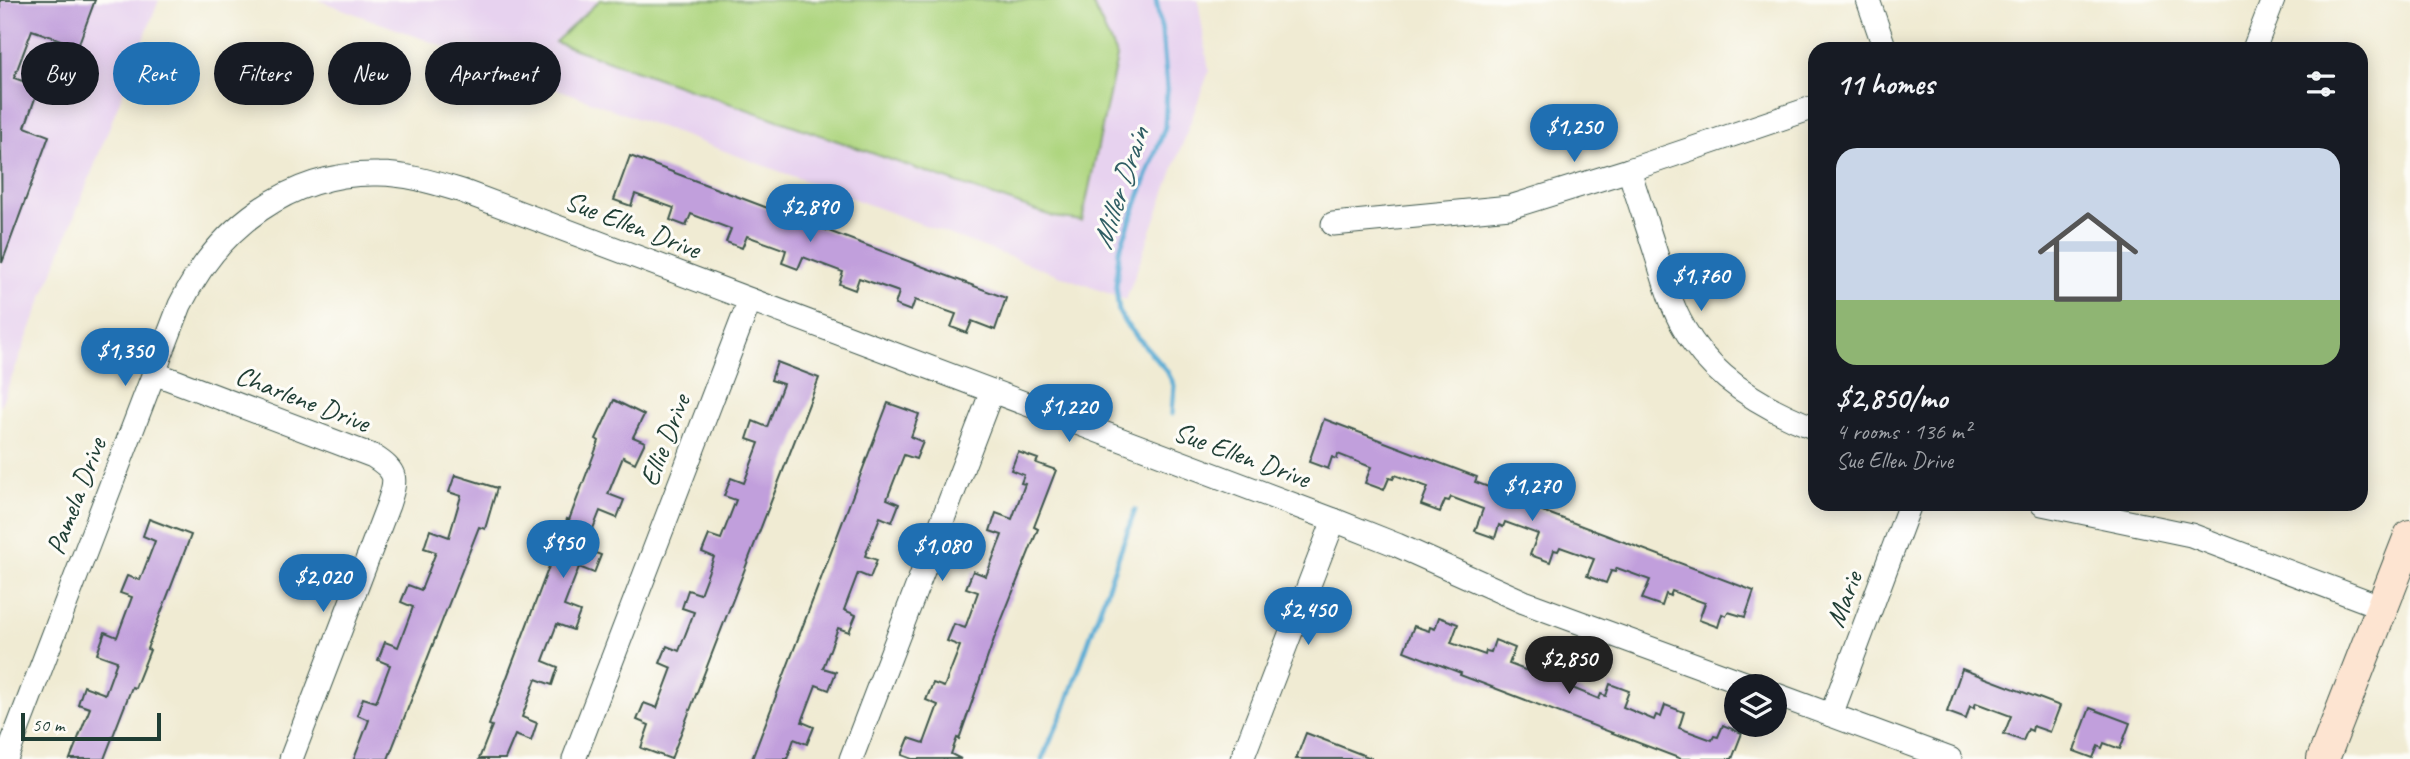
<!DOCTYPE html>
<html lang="en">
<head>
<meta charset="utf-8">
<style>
	:root { --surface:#171b24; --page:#20242c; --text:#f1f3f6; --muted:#9ea1a6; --accent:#1f6fb2 }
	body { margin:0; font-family:Caveat,sans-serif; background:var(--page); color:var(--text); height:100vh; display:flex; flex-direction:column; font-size:26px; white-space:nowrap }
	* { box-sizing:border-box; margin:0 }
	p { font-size:23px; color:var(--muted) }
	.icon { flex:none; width:38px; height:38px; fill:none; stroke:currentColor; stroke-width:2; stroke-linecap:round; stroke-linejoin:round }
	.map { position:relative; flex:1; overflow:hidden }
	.drawer { position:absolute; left:1808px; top:42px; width:560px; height:469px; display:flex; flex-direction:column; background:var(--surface); border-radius:21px; box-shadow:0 4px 18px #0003 }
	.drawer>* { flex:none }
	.guide { position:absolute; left:21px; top:42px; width:665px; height:63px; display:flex; gap:14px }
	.fabs { position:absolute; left:1724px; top:674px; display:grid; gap:14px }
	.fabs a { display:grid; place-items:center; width:63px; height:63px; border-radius:50%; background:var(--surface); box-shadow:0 4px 18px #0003; font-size:35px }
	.scale { position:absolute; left:21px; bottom:18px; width:140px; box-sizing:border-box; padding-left:7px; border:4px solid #1f3d34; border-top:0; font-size:19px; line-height:24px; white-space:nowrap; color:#1f3d34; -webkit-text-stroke:5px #fdfcf7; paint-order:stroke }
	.price { position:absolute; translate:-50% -60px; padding:0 16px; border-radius:24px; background:var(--accent); color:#fff; font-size:23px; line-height:46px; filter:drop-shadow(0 2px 4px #0008) }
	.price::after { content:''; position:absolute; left:50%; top:42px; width:21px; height:16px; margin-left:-10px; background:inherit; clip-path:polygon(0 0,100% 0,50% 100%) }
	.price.active { background:#222; color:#fff }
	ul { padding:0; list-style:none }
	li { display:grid; align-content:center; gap:14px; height:371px; padding:0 28px }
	li span { display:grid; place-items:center; height:217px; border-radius:21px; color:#555 }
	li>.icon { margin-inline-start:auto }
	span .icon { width:126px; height:126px; fill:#fffc; stroke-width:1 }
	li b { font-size:30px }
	h2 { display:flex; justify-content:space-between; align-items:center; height:84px; padding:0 28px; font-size:30px }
	.chip { padding:0 24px; border-radius:32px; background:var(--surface); box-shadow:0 4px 18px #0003; font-size:24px; line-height:63px }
	.chip.active { background:var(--accent); color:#fff }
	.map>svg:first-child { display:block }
	.built { fill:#e7d2ef }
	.green { fill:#aed57f; stroke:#66895a; stroke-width:2 }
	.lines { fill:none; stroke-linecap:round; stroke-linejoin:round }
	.stream { stroke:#59acd4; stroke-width:5 }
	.building { fill:#c19fdc }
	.street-casing { stroke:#3e574c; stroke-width:25 }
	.secondary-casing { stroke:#3e574c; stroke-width:34 }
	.street { stroke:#fff; stroke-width:23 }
	.secondary { stroke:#fde4d1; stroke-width:32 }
	.labels { text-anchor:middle; stroke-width:6; stroke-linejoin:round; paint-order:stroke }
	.street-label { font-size:28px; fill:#1f3d34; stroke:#fdfcf7 }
	.water-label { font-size:30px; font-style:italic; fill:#305e64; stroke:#fdfcf7 }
</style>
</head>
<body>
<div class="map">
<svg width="2410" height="759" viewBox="0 0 2410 759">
	<rect width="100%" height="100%" fill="#fdfcf7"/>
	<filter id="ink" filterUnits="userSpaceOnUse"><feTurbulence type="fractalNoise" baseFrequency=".0143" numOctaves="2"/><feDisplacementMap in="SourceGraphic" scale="14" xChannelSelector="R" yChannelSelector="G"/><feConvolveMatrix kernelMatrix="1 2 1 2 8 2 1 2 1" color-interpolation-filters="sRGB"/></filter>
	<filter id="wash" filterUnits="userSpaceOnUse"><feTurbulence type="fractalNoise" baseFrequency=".00686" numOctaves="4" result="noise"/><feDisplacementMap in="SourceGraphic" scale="28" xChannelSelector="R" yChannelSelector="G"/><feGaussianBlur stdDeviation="1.57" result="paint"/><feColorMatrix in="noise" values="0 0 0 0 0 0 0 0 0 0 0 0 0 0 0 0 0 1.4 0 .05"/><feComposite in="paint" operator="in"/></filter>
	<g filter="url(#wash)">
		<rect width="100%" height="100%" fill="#f0ebd3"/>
		<g class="built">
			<polygon points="0,0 159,0 0,407"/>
			<polygon points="318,0 1198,0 1209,71 1126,300"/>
		</g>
		<polygon class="green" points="600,0 1091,0 1117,57 1082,221 1054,217 555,42"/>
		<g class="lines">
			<g class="stream">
				<polyline points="1156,0 1162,32 1167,88 1165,127 1119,251 1116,286 1119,312 1125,323 1167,371 1174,385 1172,414"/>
				<polyline points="1042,759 1065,708 1135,510"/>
			</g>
		</g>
		<g id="blocks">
			<g class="building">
				<polygon points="0,0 95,0 78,46 32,30 14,78 39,87 25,127 49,136 2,263"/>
				<polygon points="630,156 1006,298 995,330 972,321 967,333 951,327 956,314 915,300 911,311 895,305 899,292 859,278 855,290 839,284 843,272 803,257 798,269 782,263 786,250 747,236 742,248 726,242 731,229 691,214 686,226 670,220 674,208 635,194 631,206 614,200"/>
				<polygon points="777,362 819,378 671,759 641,748 649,725 637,720 644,703 657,708 672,668 660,663 667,646 679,651 694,612 682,608 688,590 700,594 714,557 702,552 709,535 721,539 736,500 724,496 731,478 744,483 759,443 747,439 753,421 767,427 783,384 771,380"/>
				<polygon points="614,400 644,415 633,437 645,442 635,463 623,457 608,494 624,500 617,518 600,511 585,549 601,555 594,573 579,567 564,606 580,612 573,630 557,624 543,661 558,667 552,685 536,679 522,717 537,723 531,741 515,735 505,759 479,759 492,726 489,725 567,519 569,520 599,441 596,439"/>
				<polygon points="888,403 919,414 911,437 923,442 916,459 904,455 887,499 899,504 892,522 880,517 865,556 877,560 870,578 858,573 844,610 856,615 849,632 838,628 823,668 836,672 829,690 816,685 802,722 814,727 807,744 794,739 787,759 752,759"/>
				<polygon points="1324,419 1477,477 1475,482 1531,503 1529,506 1754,591 1745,617 1728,612 1726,616 1722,614 1718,627 1699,620 1705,603 1672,591 1670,596 1666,594 1662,606 1642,599 1650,580 1617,568 1615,572 1611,571 1606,583 1587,576 1594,559 1560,547 1558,551 1554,550 1550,562 1530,555 1538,534 1505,522 1503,527 1499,525 1495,538 1475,531 1483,509 1451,497 1449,501 1445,500 1440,512 1421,505 1428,487 1395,475 1393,479 1389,478 1384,490 1365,483 1371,467 1338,454 1337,459 1332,457 1328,469 1309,462"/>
				<polygon points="1018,452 1038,459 1036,463 1056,470 1034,527 1038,529 994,639 959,739 957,738 951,754 961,759 913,759 902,755 909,738 924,743 938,705 926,700 933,683 944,687 960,646 947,641 954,624 965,628 978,592 966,588 973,571 986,576 1002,535 990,531 996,513 1012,519 1025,484 1021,483 1024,475 1011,470"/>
				<polygon points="455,475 497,488 485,529 479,527 388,759 354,759 369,720 357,715 363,698 376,702 390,665 378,660 385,642 398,647 413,607 401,602 408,585 421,590 436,552 424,548 430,530 449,537 461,496 449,492"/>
				<polygon points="149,519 191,535 147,649 150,650 135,688 132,687 104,759 70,759 90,708 78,704 84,686 105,694 117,661 97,654 105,632 117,637 132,597 120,593 127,576 140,580 155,541 143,536"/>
				<polygon points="1439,617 1458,624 1451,643 1485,655 1486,651 1491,652 1495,640 1515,648 1509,664 1541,676 1543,672 1548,673 1552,661 1571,669 1565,685 1599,699 1601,694 1606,696 1610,684 1629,691 1623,707 1654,720 1656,715 1661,717 1665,705 1684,712 1679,728 1712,740 1714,736 1718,737 1723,725 1742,733 1732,759 1681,759 1460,675 1461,673 1404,651 1414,626 1429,631 1430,627 1435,629"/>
				<polygon points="1962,669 2060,706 2050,732 2033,726 2032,731 2028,729 2023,741 2004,734 2011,716 1976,703 1974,708 1970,706 1966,719 1947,712"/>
				<polygon points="2090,708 2130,723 2120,749 2104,743 2102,748 2098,746 2093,758 2074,751"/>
				<polygon points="1306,733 1371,758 1371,759 1296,759"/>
			</g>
		</g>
	</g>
	<g filter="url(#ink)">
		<use href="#blocks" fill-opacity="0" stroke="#3e574c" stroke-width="2"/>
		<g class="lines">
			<defs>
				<g id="street">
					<polyline points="1868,0 1885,49"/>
					<polyline points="2254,49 2273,0"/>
					<path d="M 1629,170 C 1638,199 1648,228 1657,257 C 1665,282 1671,306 1684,328 C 1712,378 1763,408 1815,428"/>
					<polyline points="1333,224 1510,207 1629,170 1815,107"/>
					<path d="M 154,373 L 373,456 C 398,472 397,478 388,505 L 291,759"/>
					<polyline points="2042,504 2191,535 2382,607"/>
					<polyline points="1774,694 1950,759"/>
					<polyline points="1831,715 1910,504"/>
					<path d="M 6,759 L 180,305 C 218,228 289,172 378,174 C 407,174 435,183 462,191 L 1334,520 L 1397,545 L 1524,602 L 1753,686"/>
					<polyline points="574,759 750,300"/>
					<polyline points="851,759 992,391"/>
					<polyline points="1242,759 1334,520"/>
				</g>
				<polyline id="secondary" points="2323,759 2410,536"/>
			</defs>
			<use href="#street" class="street-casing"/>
			<use href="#secondary" class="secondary-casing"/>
			<use href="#street" class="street"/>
			<use href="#secondary" class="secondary"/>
		</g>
	</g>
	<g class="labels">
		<g class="street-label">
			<text transform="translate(633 224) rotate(21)" y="10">Sue Ellen Drive</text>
			<text transform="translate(303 398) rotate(21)" y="10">Charlene Drive</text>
			<text transform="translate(664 440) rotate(-69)" y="10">Ellie Drive</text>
			<text transform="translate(1242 454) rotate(20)" y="10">Sue Ellen Drive</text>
			<text transform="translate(75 496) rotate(-69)" y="10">Pamela Drive</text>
			<text transform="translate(1843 599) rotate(-69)" y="10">Marie</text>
		</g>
		<g class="water-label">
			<text transform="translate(1120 188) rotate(-72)" y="10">Miller Drain</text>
		</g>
	</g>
</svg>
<div class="fabs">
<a><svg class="icon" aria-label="layers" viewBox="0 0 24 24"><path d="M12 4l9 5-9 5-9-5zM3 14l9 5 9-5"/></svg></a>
</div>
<div class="scale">50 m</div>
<b class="price" style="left:1574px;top:164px">$1,250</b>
<b class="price" style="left:810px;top:244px">$2,890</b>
<b class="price" style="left:1701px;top:313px">$1,760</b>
<b class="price" style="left:125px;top:388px">$1,350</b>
<b class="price" style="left:1069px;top:444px">$1,220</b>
<b class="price" style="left:1532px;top:523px">$1,270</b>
<b class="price" style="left:563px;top:580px">$950</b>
<b class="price" style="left:942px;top:583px">$1,080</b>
<b class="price" style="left:323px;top:614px">$2,020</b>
<b class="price" style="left:1308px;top:647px">$2,450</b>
<b class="price active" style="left:1569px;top:696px">$2,850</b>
<div class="guide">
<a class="chip">Buy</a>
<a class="chip active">Rent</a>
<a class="chip">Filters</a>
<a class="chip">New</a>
<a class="chip">Apartment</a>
</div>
<section class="drawer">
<h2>11 homes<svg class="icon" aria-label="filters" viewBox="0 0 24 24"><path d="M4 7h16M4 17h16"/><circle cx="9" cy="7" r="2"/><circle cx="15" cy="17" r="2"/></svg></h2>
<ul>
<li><span style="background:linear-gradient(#c9d6e8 70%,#8fb573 0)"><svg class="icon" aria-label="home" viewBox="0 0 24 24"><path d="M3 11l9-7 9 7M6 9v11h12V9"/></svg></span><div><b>$2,850/mo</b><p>4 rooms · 136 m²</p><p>Sue Ellen Drive</p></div></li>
</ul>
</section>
</div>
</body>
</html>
